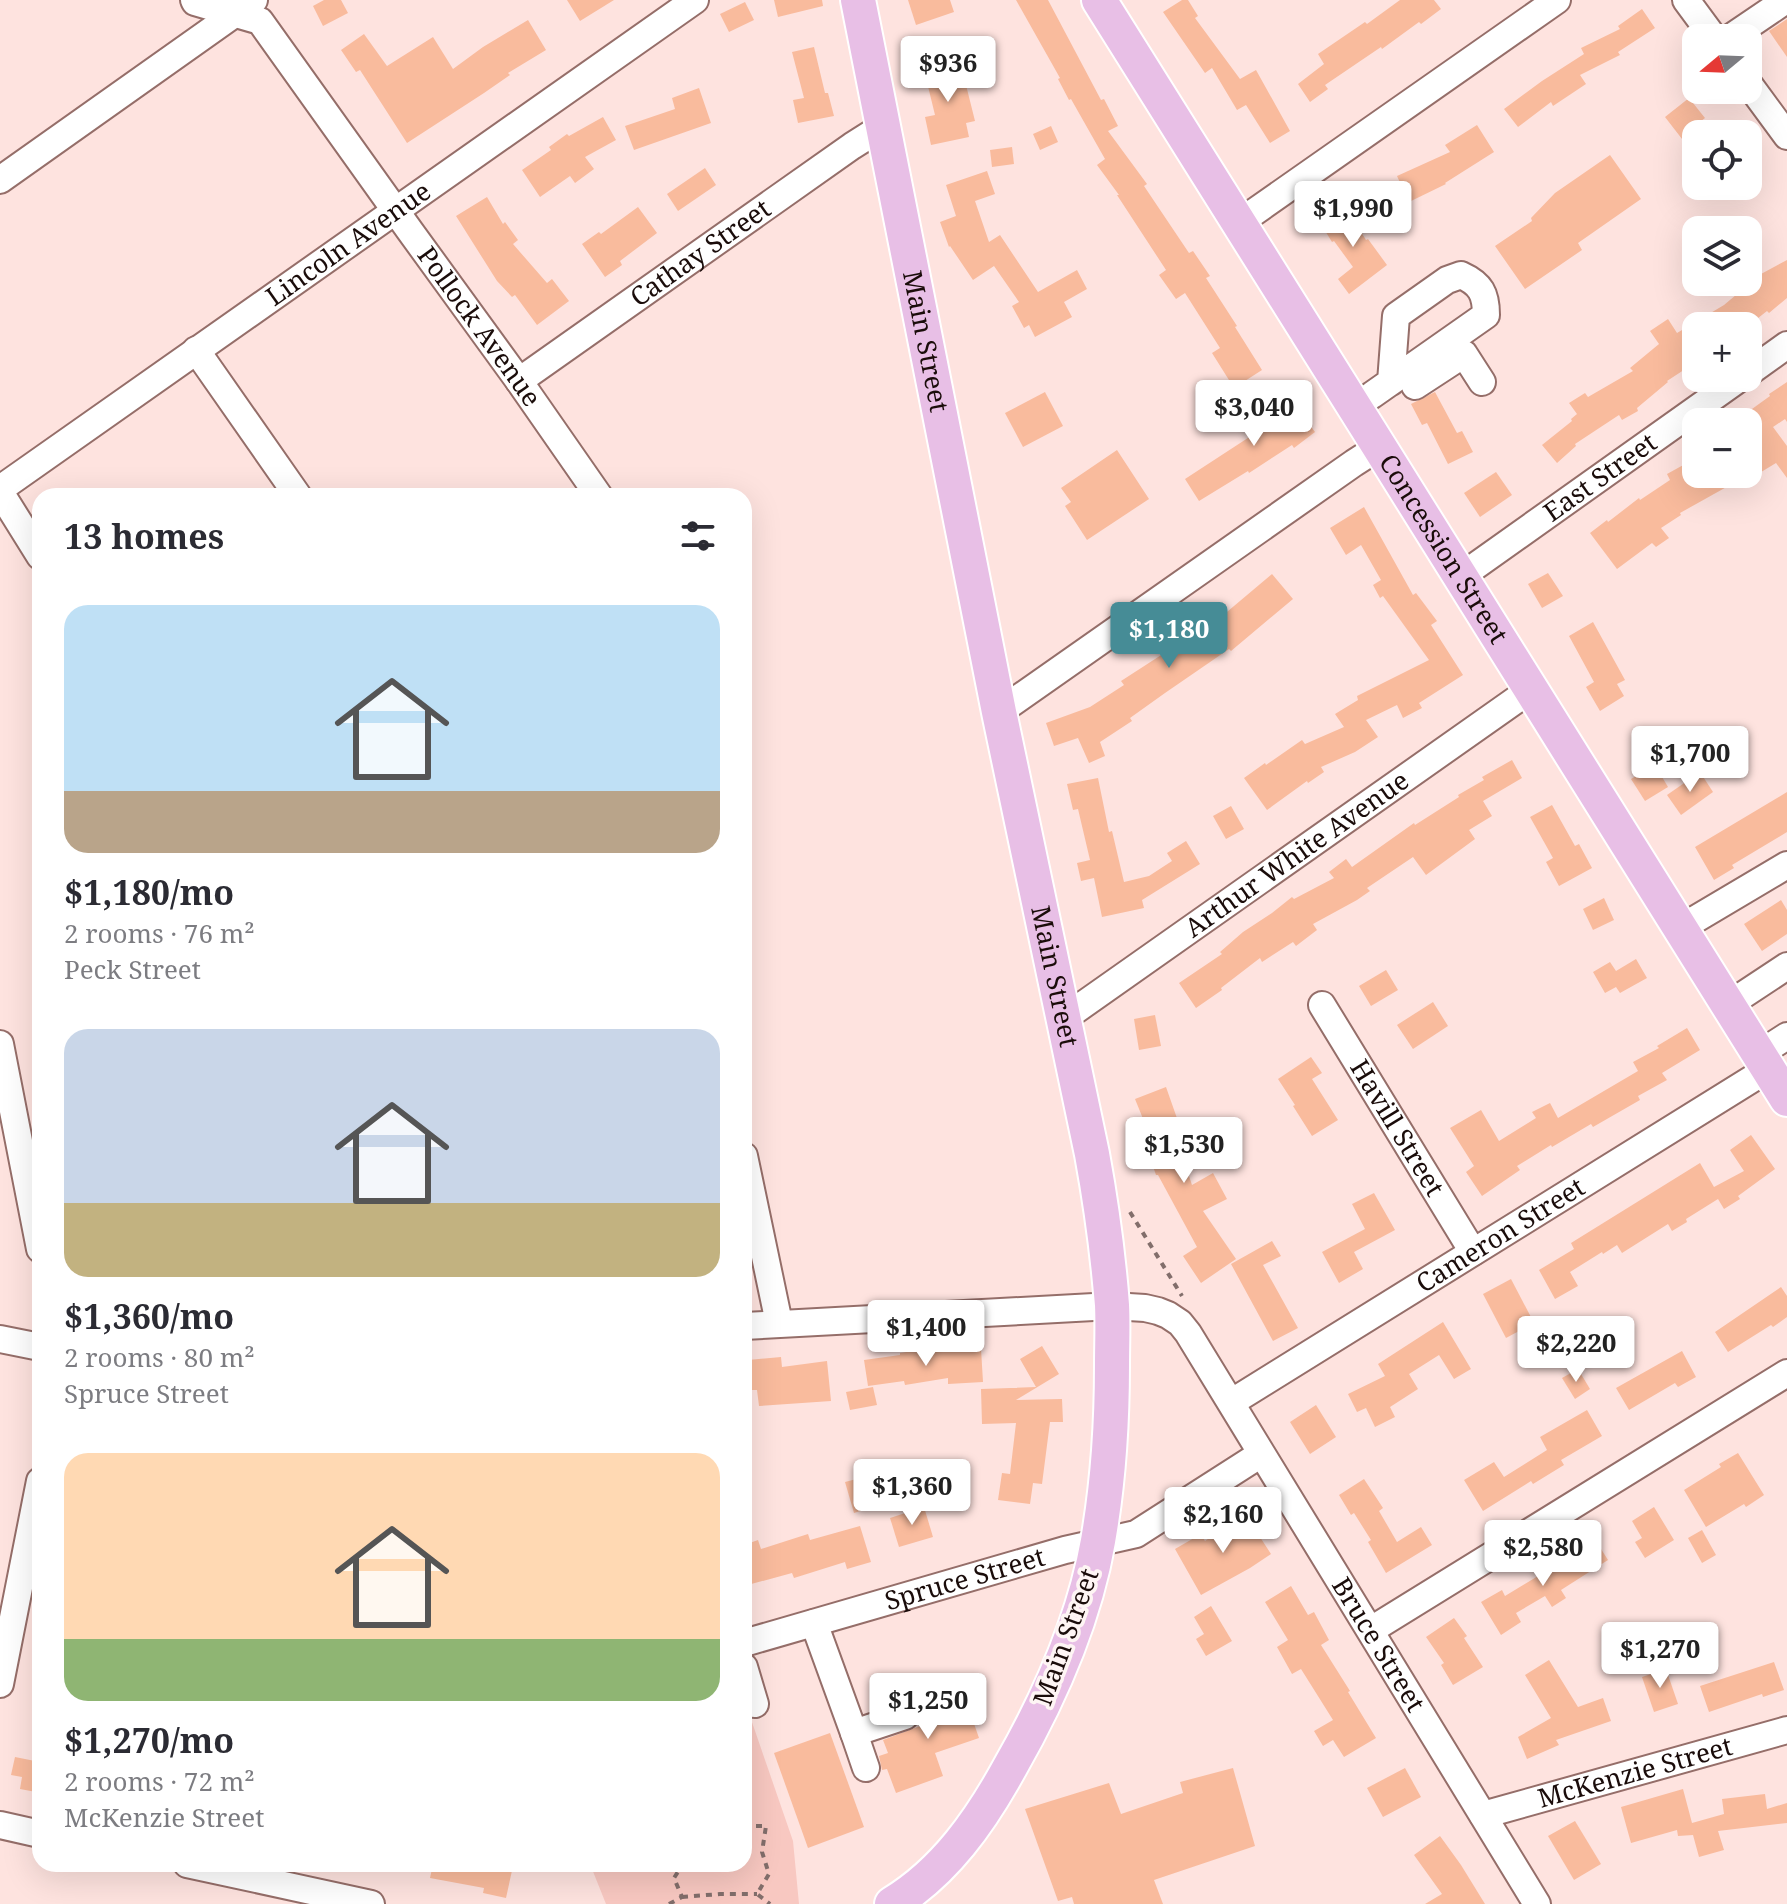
<!DOCTYPE html>
<html lang="en">
<head>
<meta charset="utf-8">
<style>
	:root { --surface:#fff; --page:#f2f2f3; --text:#2b2b33; --muted:#7c7c81; --accent:#468c96 }
	body { margin:0; font-family:"Noto Serif",serif; background:var(--page); color:var(--text); height:100vh; display:flex; flex-direction:column; font-size:30px; white-space:nowrap }
	* { box-sizing:border-box; margin:0 }
	p { font-size:26px; color:var(--muted) }
	.icon { flex:none; width:44px; height:44px; fill:none; stroke:currentColor; stroke-width:2; stroke-linecap:round; stroke-linejoin:round }
	.map { position:relative; flex:1; overflow:hidden }
	.sheet { position:absolute; left:32px; top:488px; width:720px; height:1384px; display:flex; flex-direction:column; background:var(--surface); border-radius:24px; box-shadow:0 8px 32px #0002 }
	.sheet>* { flex:none }
	.needle { width:52px; rotate:251deg }
	.tools { position:absolute; left:1682px; top:24px; display:grid; gap:16px }
	.tools a { display:grid; place-items:center; width:80px; height:80px; border-radius:16px; background:var(--surface); box-shadow:0 8px 32px #0002; font-size:40px }
	.price { position:absolute; translate:-50% -68px; padding:0 18px; border-radius:8px; background:#fff; color:#222; font-size:26px; line-height:52px; filter:drop-shadow(0 2px 4px #0008) }
	.price::after { content:''; position:absolute; left:50%; top:48px; width:24px; height:18px; margin-left:-12px; background:inherit; clip-path:polygon(0 0,100% 0,50% 100%) }
	.price.current { background:var(--accent); color:#fff }
	ul { padding:0; list-style:none }
	li { display:grid; align-content:center; gap:16px; height:424px; padding:0 32px }
	li span { display:grid; place-items:center; height:248px; border-radius:24px; color:#555 }
	li>.icon { margin-inline-start:auto }
	span .icon { width:144px; height:144px; fill:#fffc; stroke-width:1 }
	li b { font-size:34px }
	h2 { display:flex; justify-content:space-between; align-items:center; height:96px; padding:0 32px; font-size:34px }
	.map>svg:first-child { display:block }
	.green { fill:#f8c8c1 }
	.building { fill:#f9bb9d }
	.lines { fill:none; stroke-linecap:round; stroke-linejoin:round }
	.minor-casing { stroke:#956e69; stroke-width:30 }
	.major-casing { stroke:#fff; stroke-width:38 }
	.path { stroke:#826e6b; stroke-width:4; stroke-dasharray:6 6; stroke-linecap:butt }
	.minor { stroke:#fff; stroke-width:26 }
	.major { stroke:#e8bfe6; stroke-width:34 }
	.labels { text-anchor:middle; stroke-width:7; stroke-linejoin:round; paint-order:stroke }
	.street-label { font-size:26px; fill:#1a0c0a; stroke:#fef5f4 }
</style>
</head>
<body>
<div class="map">
<svg width="1787" height="1904" viewBox="0 0 1787 1904">
	<rect width="100%" height="100%" fill="#fee3df"/>
	<polygon class="green" points="744,1699 793,1841 799,1904 606,1904 590,1864 744,1864"/>
	<g class="building">
		<polygon points="324,0 341,0 348,13 323,26 313,6"/>
		<polygon points="567,0 614,0 580,21"/>
		<polygon points="774,0 822,0 823,6 778,17"/>
		<polygon points="908,0 950,0 954,12 916,25"/>
		<polygon points="1016,0 1048,0 1101,100 1104,99 1118,126 1108,131 1147,184 1144,186 1189,253 1193,251 1210,276 1206,278 1237,326 1235,327 1262,370 1234,388 1212,353 1220,348 1185,293 1176,299 1159,275 1166,270 1117,195 1119,195 1097,165 1105,159 1071,99 1069,100 1058,79 1060,78"/>
		<polygon points="1182,0 1188,0 1198,16 1195,18 1240,79 1256,70 1290,131 1270,143 1246,105 1237,110 1212,68 1205,73 1163,12"/>
		<polygon points="1400,0 1434,0 1441,9 1421,24 1419,22 1382,49 1381,47 1325,85 1328,89 1310,102 1298,84 1324,64 1318,54 1365,22 1367,24"/>
		<polygon points="745,2 754,20 729,32 720,14"/>
		<polygon points="1642,9 1655,28 1618,52 1620,55 1580,75 1586,84 1553,106 1551,102 1518,127 1504,109 1542,81 1584,54 1581,48 1620,29 1618,26"/>
		<polygon points="1787,19 1787,57 1769,31"/>
		<polygon points="528,20 546,50 508,73 510,75 484,93 407,143 360,70 356,72 341,50 364,34 387,66 433,37 453,69 483,47"/>
		<polygon points="814,47 825,93 828,93 834,116 798,123 793,100 804,98 792,52"/>
		<polygon points="960,61 975,121 966,123 969,137 931,145 925,117 935,115 924,70"/>
		<polygon points="699,88 711,123 634,150 625,126 675,109 672,98"/>
		<polygon points="1689,98 1705,118 1696,125 1696,157 1665,117"/>
		<polygon points="603,117 616,140 585,157 594,169 575,183 570,176 540,197 522,170 551,150 549,147 567,134 569,136"/>
		<polygon points="1477,125 1494,152 1445,183 1446,184 1409,202 1397,176 1450,152 1445,145"/>
		<polygon points="1051,126 1058,142 1040,150 1033,134"/>
		<polygon points="1012,147 1014,164 992,167 990,150"/>
		<polygon points="1610,155 1641,199 1578,243 1582,250 1525,289 1495,246 1532,221 1531,218 1555,193"/>
		<polygon points="705,168 716,185 678,211 667,194"/>
		<polygon points="987,171 995,194 975,201 989,242 1000,235 1038,292 1077,270 1087,289 1064,302 1072,317 1035,337 1029,325 1024,328 1012,306 1019,302 994,266 973,280 950,246 949,247 940,222 956,216 946,185"/>
		<polygon points="487,197 503,224 505,222 518,240 513,244 547,283 552,279 569,301 537,325 515,295 512,297 497,281 456,216"/>
		<polygon points="1345,206 1366,240 1368,239 1387,265 1349,294 1338,279 1353,267 1334,241 1332,242 1319,221"/>
		<polygon points="638,207 657,233 620,261 622,265 605,277 582,244 599,232 601,234"/>
		<polygon points="1787,260 1787,298 1769,313 1767,311 1748,326 1696,326 1696,362 1667,381 1668,382 1637,408 1638,411 1622,420 1619,415 1575,444 1576,446 1557,463 1542,445 1572,421 1571,419 1577,414 1569,403 1585,393 1588,397 1633,371 1630,368 1659,344 1650,331 1668,319 1677,333 1724,305 1761,274"/>
		<polygon points="1787,382 1787,422 1785,419 1773,427 1787,446 1787,478 1776,463 1748,480 1748,475 1680,513 1681,515 1661,528 1669,538 1656,547 1652,543 1617,569 1590,533 1607,520 1608,522 1639,498 1640,500 1670,480 1667,474 1696,458 1696,474 1748,474 1748,422 1745,420 1745,414 1770,396 1769,394"/>
		<polygon points="1285,391 1315,432 1294,448 1292,445 1249,473 1248,471 1199,501 1185,479 1274,421 1263,408"/>
		<polygon points="1045,392 1063,426 1023,447 1005,413"/>
		<polygon points="1435,392 1457,433 1462,431 1473,452 1448,464 1427,423 1422,425 1411,404"/>
		<polygon points="1117,450 1149,499 1087,540 1065,506 1071,502 1061,488"/>
		<polygon points="1496,472 1512,495 1480,517 1464,493"/>
		<polygon points="1364,507 1413,595 1416,593 1437,621 1431,625 1463,675 1419,703 1422,708 1403,718 1397,705 1366,720 1378,737 1355,752 1321,767 1324,772 1308,783 1307,781 1267,810 1244,778 1265,763 1266,765 1302,740 1305,744 1344,727 1335,714 1358,700 1357,696 1429,660 1383,596 1380,598 1373,585 1381,580 1361,545 1346,555 1330,528"/>
		<polygon points="1548,573 1563,596 1542,608 1528,584"/>
		<polygon points="1272,574 1293,599 1231,651 1229,649 1165,693 1130,718 1132,721 1100,742 1105,756 1089,763 1078,738 1054,746 1046,723 1090,707 1124,685 1121,681 1169,650 1167,647 1190,630 1196,638"/>
		<polygon points="1593,622 1625,680 1617,684 1624,696 1600,711 1586,687 1594,682 1569,636"/>
		<polygon points="1512,760 1522,778 1483,801 1492,816 1469,830 1475,839 1426,875 1413,857 1367,888 1370,891 1357,900 1313,924 1317,930 1296,946 1293,942 1262,962 1260,958 1221,988 1222,990 1196,1008 1179,983 1222,954 1220,952 1243,932 1272,913 1292,897 1294,899 1334,878 1329,872 1346,859 1352,867 1414,823 1415,825 1459,797 1458,795 1484,780 1482,777"/>
		<polygon points="1655,765 1668,787 1645,801 1631,779"/>
		<polygon points="1700,772 1713,792 1681,815 1667,795"/>
		<polygon points="1098,778 1109,832 1112,831 1124,882 1149,876 1172,861 1167,853 1186,841 1200,864 1142,900 1144,908 1102,917 1094,878 1081,881 1077,863 1090,860 1078,809 1073,810 1067,784"/>
		<polygon points="1787,792 1787,832 1732,865 1734,868 1714,880 1695,847"/>
		<polygon points="1552,805 1575,846 1579,844 1592,868 1559,886 1546,862 1553,858 1530,817"/>
		<polygon points="1231,806 1244,829 1226,839 1213,816"/>
		<polygon points="1604,898 1614,920 1593,930 1583,909"/>
		<polygon points="1781,900 1787,910 1787,934 1762,951 1744,924"/>
		<polygon points="1636,959 1647,978 1620,993 1616,987 1605,993 1593,972 1610,962 1616,971"/>
		<polygon points="1386,970 1398,990 1371,1006 1359,986"/>
		<polygon points="1433,1002 1448,1026 1413,1049 1397,1025"/>
		<polygon points="1155,1015 1161,1046 1139,1050 1134,1019"/>
		<polygon points="1687,1028 1700,1050 1662,1073 1667,1080 1638,1096 1640,1100 1593,1127 1591,1124 1552,1147 1551,1145 1517,1166 1520,1170 1482,1196 1466,1172 1474,1166 1450,1128 1481,1110 1499,1141 1536,1118 1532,1112 1550,1103 1558,1118 1638,1071 1633,1062 1659,1048 1657,1046"/>
		<polygon points="1311,1057 1322,1073 1312,1079 1338,1120 1312,1136 1293,1106 1295,1105 1278,1079"/>
		<polygon points="1166,1087 1185,1141 1178,1143 1192,1185 1213,1173 1227,1199 1203,1211 1236,1259 1201,1283 1183,1256 1197,1247 1158,1175 1156,1175 1145,1143 1152,1141 1135,1099"/>
		<polygon points="1751,1135 1775,1169 1738,1196 1740,1199 1724,1209 1718,1199 1686,1219 1687,1222 1672,1231 1668,1224 1622,1253 1617,1245 1603,1254 1602,1252 1570,1272 1578,1286 1555,1299 1539,1270 1574,1249 1571,1243 1700,1163 1714,1187 1744,1171 1730,1150"/>
		<polygon points="1374,1193 1395,1230 1354,1252 1363,1269 1339,1283 1322,1252 1365,1229 1352,1204"/>
		<polygon points="1272,1241 1281,1256 1263,1265 1298,1328 1273,1341 1231,1264"/>
		<polygon points="1511,1279 1534,1323 1506,1338 1483,1294"/>
		<polygon points="1781,1287 1787,1296 1787,1317 1773,1327 1771,1325 1728,1352 1715,1332"/>
		<polygon points="1443,1322 1471,1369 1454,1379 1439,1355 1409,1374 1418,1389 1390,1407 1395,1417 1375,1427 1366,1408 1357,1412 1348,1394 1385,1376 1378,1364"/>
		<polygon points="1042,1346 1059,1374 1016,1400 1062,1399 1063,1422 1050,1422 1042,1484 1033,1483 1030,1504 998,1500 1002,1473 1010,1474 1016,1423 982,1424 981,1389 1036,1387 1020,1359"/>
		<polygon points="981,1349 983,1382 948,1384 948,1378 905,1385 904,1381 868,1386 864,1360 900,1355 900,1353 919,1350 920,1353"/>
		<polygon points="1682,1351 1696,1377 1678,1387 1675,1383 1629,1410 1616,1388"/>
		<polygon points="781,1357 782,1367 827,1361 831,1401 759,1406 757,1390 750,1390 748,1360"/>
		<polygon points="1578,1369 1590,1389 1575,1399 1562,1378"/>
		<polygon points="873,1387 877,1405 850,1410 846,1392"/>
		<polygon points="1316,1405 1336,1437 1310,1454 1290,1422"/>
		<polygon points="1587,1410 1602,1436 1561,1460 1564,1465 1533,1484 1531,1481 1483,1511 1464,1480 1494,1462 1504,1477 1547,1450 1540,1437"/>
		<polygon points="1738,1453 1764,1495 1746,1507 1744,1504 1706,1527 1684,1490 1721,1467 1719,1464"/>
		<polygon points="868,1476 876,1506 854,1513 845,1482"/>
		<polygon points="1364,1479 1383,1508 1379,1511 1397,1542 1421,1527 1432,1545 1386,1573 1368,1542 1371,1540 1354,1513 1351,1515 1339,1495"/>
		<polygon points="924,1507 933,1537 899,1547 890,1518"/>
		<polygon points="1654,1507 1674,1540 1645,1558 1635,1542 1642,1538 1632,1521"/>
		<polygon points="1245,1514 1271,1554 1250,1568 1201,1595 1175,1549 1201,1534 1205,1541"/>
		<polygon points="860,1526 871,1562 847,1569 845,1562 794,1578 792,1573 744,1586 744,1545 758,1540 761,1549 808,1534 810,1540"/>
		<polygon points="1702,1530 1716,1555 1702,1563 1688,1538"/>
		<polygon points="1596,1541 1608,1560 1561,1590 1566,1598 1552,1607 1545,1596 1516,1613 1521,1622 1501,1635 1481,1602 1502,1590 1505,1596"/>
		<polygon points="1291,1586 1308,1615 1314,1612 1329,1640 1321,1645 1350,1691 1348,1692 1376,1738 1344,1757 1333,1740 1323,1746 1314,1731 1333,1720 1301,1669 1292,1674 1277,1647 1288,1640 1265,1602"/>
		<polygon points="1211,1606 1232,1641 1206,1656 1196,1639 1204,1634 1194,1617"/>
		<polygon points="1454,1618 1467,1636 1464,1638 1483,1667 1453,1685 1441,1665 1444,1663 1426,1637"/>
		<polygon points="1549,1660 1578,1707 1603,1698 1611,1721 1556,1740 1559,1745 1527,1759 1518,1737 1551,1718 1525,1675"/>
		<polygon points="1774,1662 1784,1690 1763,1697 1762,1694 1709,1712 1700,1686"/>
		<polygon points="1666,1669 1678,1704 1654,1712 1642,1677"/>
		<polygon points="962,1689 979,1738 935,1753 943,1776 896,1793 887,1769 882,1770 879,1756 888,1753 883,1740 920,1726 920,1712 917,1705"/>
		<polygon points="830,1733 864,1827 808,1848 774,1753"/>
		<polygon points="15,1757 40,1762 40,1774 36,1792 20,1789 22,1777 11,1775"/>
		<polygon points="1233,1768 1255,1846 1154,1880 1163,1904 1074,1904 1072,1897 1058,1901 1025,1809 1109,1783 1121,1814 1183,1793 1180,1782"/>
		<polygon points="1405,1768 1421,1797 1383,1817 1367,1788"/>
		<polygon points="1683,1789 1692,1823 1724,1814 1722,1799 1765,1794 1767,1809 1787,1803 1787,1823 1718,1831 1724,1850 1699,1857 1693,1835 1678,1836 1677,1830 1631,1843 1621,1807"/>
		<polygon points="1575,1821 1601,1864 1574,1880 1548,1836"/>
		<polygon points="1440,1836 1461,1865 1485,1904 1425,1904 1442,1894 1414,1855"/>
		<polygon points="433,1864 503,1864 513,1866 506,1898 483,1893 484,1888 430,1878"/>
	</g>
	<g class="lines">
		<defs>
			<g id="minor">
				<path id="s1" d="M 194,0 L 195,2 L 260,21 L 410,231 L 519,381 L 599,496"/>
				<polyline points="1686,0 1714,38"/>
				<polyline points="1730,38 1786,0"/>
				<polyline points="1748,83 1787,136"/>
				<polyline points="0,180 254,0"/>
				<polyline points="1240,222 1557,0"/>
				<polyline points="196,350 298,496"/>
				<polyline points="1748,373 1787,345"/>
				<path id="s2" d="M 519,381 L 852,146 L 882,127"/>
				<polyline points="1415,386 1464,354 1482,382"/>
				<path d="M 1354,407 L 1372,395 L 1486,315 C 1486,294 1481,284 1461,275 L 1447,280 L 1396,316 L 1391,382"/>
				<path id="s3" d="M 0,489 L 695,0"/>
				<polyline points="0,492 40,556"/>
				<path id="s4" d="M 1460,577 L 1740,378"/>
				<polyline points="999,712 1354,463 1379,447"/>
				<polyline points="1679,929 1787,865"/>
				<path id="s5" d="M 1322,1005 L 1473,1252"/>
				<polyline points="1728,1005 1787,966"/>
				<path id="s6" d="M 1063,1019 L 1530,690"/>
				<polyline points="0,1044 40,1249"/>
				<polyline points="1759,1054 1787,1036"/>
				<polyline points="744,1156 779,1323"/>
				<path id="s7" d="M 744,1326 L 1112,1306 L 1145,1308 L 1158,1311 L 1168,1315 L 1180,1323 L 1188,1333 L 1537,1904"/>
				<polyline points="0,1339 40,1347"/>
				<path id="s8" d="M 1232,1402 L 1768,1069"/>
				<polyline points="814,1623 854,1733 905,1716"/>
				<polyline points="1371,1630 1787,1373"/>
				<path id="s9" d="M 744,1643 L 1065,1550 L 1136,1534 L 1261,1454"/>
				<polyline points="744,1667 755,1704"/>
				<polyline points="0,1684 40,1481"/>
				<polyline points="854,1733 866,1768"/>
				<path id="s10" d="M 1483,1815 L 1787,1730"/>
				<polyline points="0,1825 40,1834"/>
				<polyline points="187,1864 371,1904"/>
			</g>
			<g id="major">
				<path id="s11" d="M 858,0 L 999,712 L 1092,1154 C 1101,1203 1108,1254 1112,1305 C 1113,1325 1112,1345 1112,1365 C 1112,1424 1108,1484 1098,1541 C 1084,1621 1050,1697 1010,1767 C 981,1820 945,1872 892,1904"/>
				<path id="s12" d="M 1099,0 C 1329,366 1558,732 1787,1099"/>
			</g>
		</defs>
		<use href="#minor" class="minor-casing"/>
		<use href="#major" class="major-casing"/>
		<g class="path">
			<polyline points="1130,1212 1182,1296"/>
			<polyline points="744,1826 766,1826 762,1852 769,1874 757,1894 770,1904"/>
			<polyline points="682,1897 720,1894 757,1894"/>
			<polyline points="669,1904 682,1897 674,1878 683,1864"/>
		</g>
		<use href="#minor" class="minor"/>
		<use href="#major" class="major"/>
	</g>
	<g class="labels">
		<g class="street-label">
			<text dy="9" stroke="none"><textPath href="#s3" startOffset="426">Lincoln Avenue</textPath></text>
			<text dy="9" stroke="none"><textPath href="#s2" startOffset="222">Cathay Street</textPath></text>
			<text dy="9" stroke="none"><textPath href="#s1" startOffset="446">Pollock Avenue</textPath></text>
			<text dy="9" stroke="none"><textPath href="#s11" startOffset="348">Main Street</textPath></text>
			<text dy="9" stroke="none"><textPath href="#s4" startOffset="172">East Street</textPath></text>
			<text dy="9" stroke="none"><textPath href="#s12" startOffset="648">Concession Street</textPath></text>
			<text dy="9" stroke="none"><textPath href="#s6" startOffset="286">Arthur White Avenue</textPath></text>
			<text dy="9" stroke="none"><textPath href="#s11" startOffset="996">Main Street</textPath></text>
			<text dy="9" stroke="none"><textPath href="#s5" startOffset="144">Havill Street</textPath></text>
			<text dy="9" stroke="none"><textPath href="#s8" startOffset="316">Cameron Street</textPath></text>
			<text dy="9" stroke="none"><textPath href="#s9" startOffset="230">Spruce Street</textPath></text>
			<text transform="translate(1066 1637) rotate(-70)" y="9">Main Street</text>
			<text dy="9" stroke="none"><textPath href="#s7" startOffset="818">Bruce Street</textPath></text>
			<text dy="9" stroke="none"><textPath href="#s10" startOffset="158">McKenzie Street</textPath></text>
		</g>
	</g>
</svg>
<div class="tools">
<a><svg class="needle" viewBox="-14 -14 28 28"><path d="M0-13l5 13h-10z" fill="#e53935"/><path d="M0 13l5-13h-10z" fill="#7c7c81"/></svg></a>
<a><svg class="icon" aria-label="locate" viewBox="0 0 24 24"><circle cx="12" cy="12" r="6"/><path d="M12 2v4M12 18v4M2 12h4M18 12h4"/></svg></a>
<a><svg class="icon" aria-label="layers" viewBox="0 0 24 24"><path d="M12 4l9 5-9 5-9-5zM3 14l9 5 9-5"/></svg></a>
<a>+</a>
<a>−</a>
</div>
<b class="price" style="left:948px;top:104px">$936</b>
<b class="price" style="left:1353px;top:249px">$1,990</b>
<b class="price" style="left:1254px;top:448px">$3,040</b>
<b class="price current" style="left:1169px;top:670px">$1,180</b>
<b class="price" style="left:1690px;top:794px">$1,700</b>
<b class="price" style="left:1184px;top:1185px">$1,530</b>
<b class="price" style="left:926px;top:1368px">$1,400</b>
<b class="price" style="left:1576px;top:1384px">$2,220</b>
<b class="price" style="left:912px;top:1527px">$1,360</b>
<b class="price" style="left:1223px;top:1555px">$2,160</b>
<b class="price" style="left:1543px;top:1588px">$2,580</b>
<b class="price" style="left:1660px;top:1690px">$1,270</b>
<b class="price" style="left:928px;top:1741px">$1,250</b>
<section class="sheet">
<h2>13 homes<svg class="icon" aria-label="filters" viewBox="0 0 24 24"><path d="M4 7h16M4 17h16"/><circle cx="9" cy="7" r="2"/><circle cx="15" cy="17" r="2"/></svg></h2>
<ul>
<li><span style="background:linear-gradient(#bfe0f5 75%,#b9a48a 0)"><svg class="icon" aria-label="home" viewBox="0 0 24 24"><path d="M3 11l9-7 9 7M6 9v11h12V9"/></svg></span><div><b>$1,180/mo</b><p>2 rooms · 76 m²</p><p>Peck Street</p></div></li>
<li><span style="background:linear-gradient(#c9d6e8 70%,#c2b280 0)"><svg class="icon" aria-label="home" viewBox="0 0 24 24"><path d="M3 11l9-7 9 7M6 9v11h12V9"/></svg></span><div><b>$1,360/mo</b><p>2 rooms · 80 m²</p><p>Spruce Street</p></div></li>
<li><span style="background:linear-gradient(#ffd9b3 75%,#8fb573 0)"><svg class="icon" aria-label="home" viewBox="0 0 24 24"><path d="M3 11l9-7 9 7M6 9v11h12V9"/></svg></span><div><b>$1,270/mo</b><p>2 rooms · 72 m²</p><p>McKenzie Street</p></div></li>
</ul>
</section>
</div>
</body>
</html>
